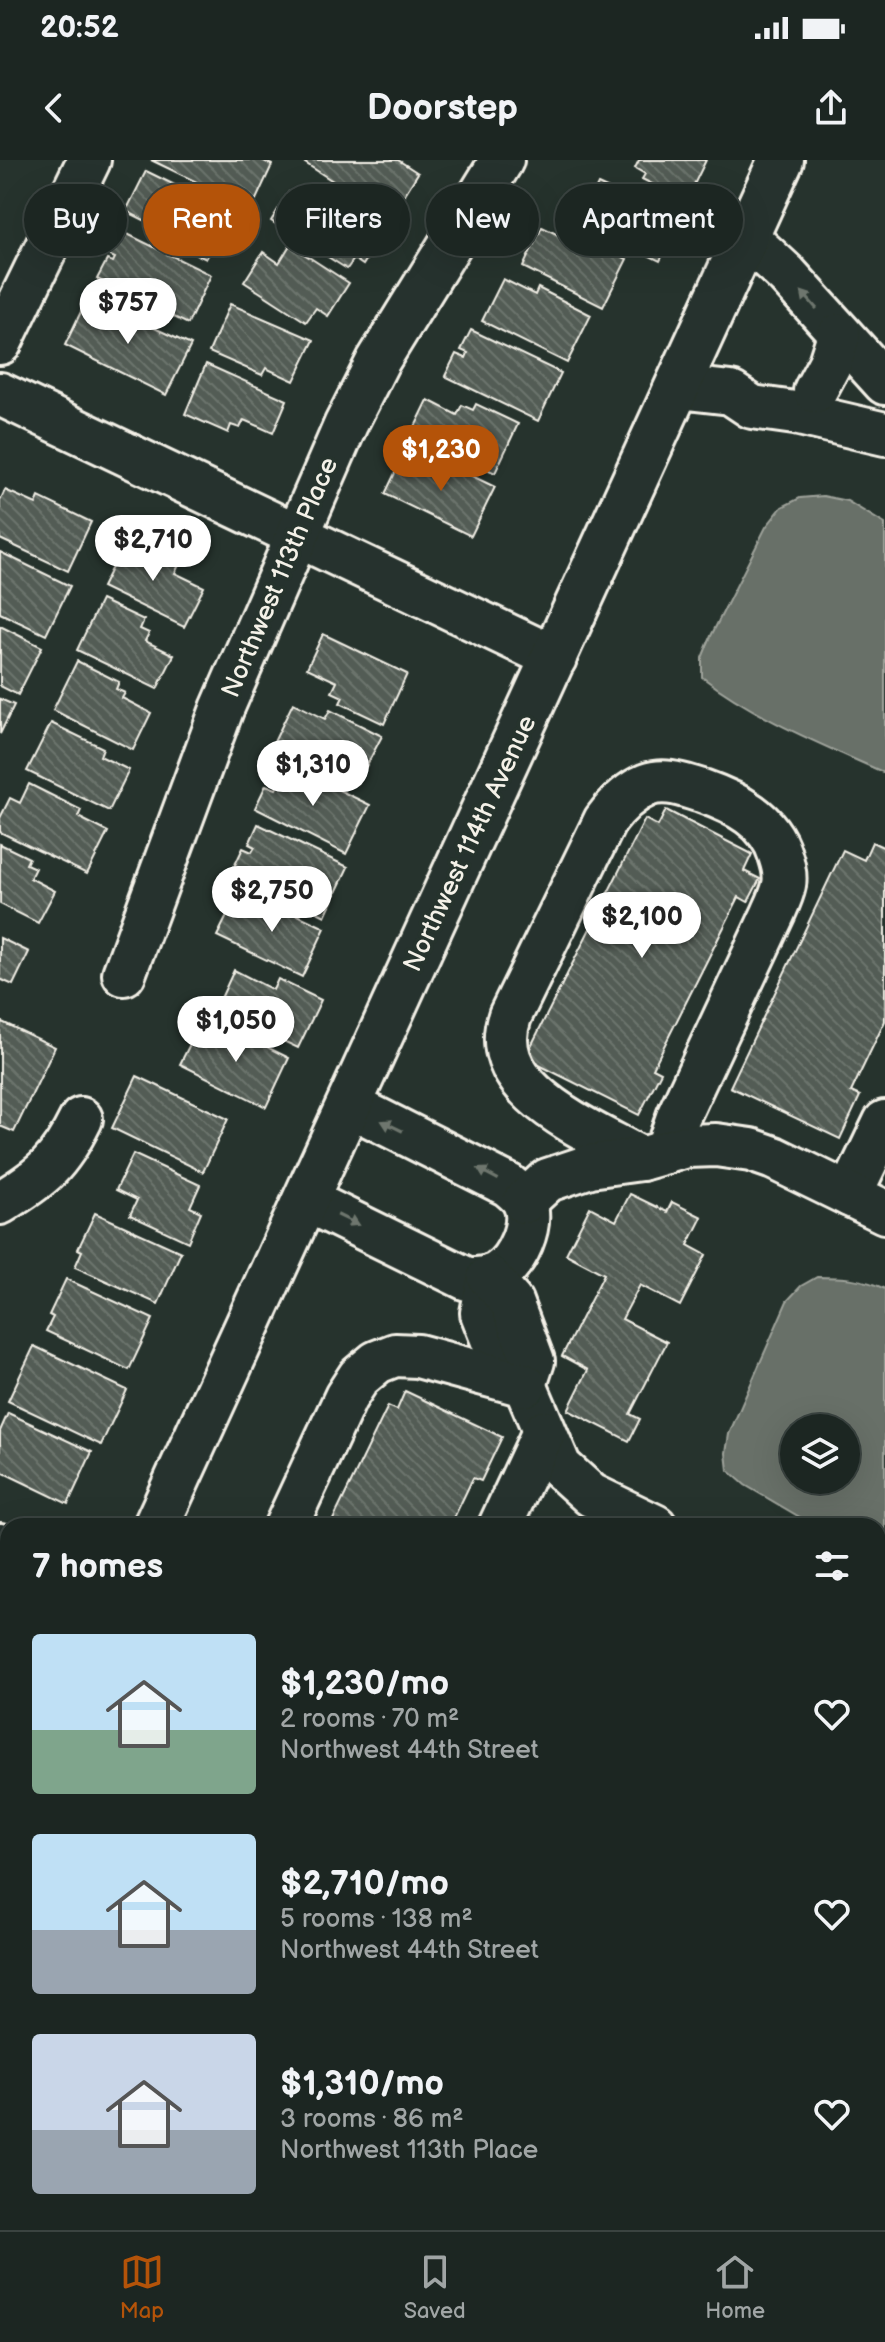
<!DOCTYPE html>
<html lang="en">
<head>
<meta charset="utf-8">
<style>
	:root { --surface:#1c2622; --page:#252e2a; --text:#f1f3f6; --muted:#a0a5a5; --line:#3a4340; --accent:#b45309 }
	body { margin:0; font-family:"Balsamiq Sans",sans-serif; background:var(--page); color:var(--text); height:100vh; display:flex; flex-direction:column; font-size:30px; white-space:nowrap }
	* { box-sizing:border-box; margin:0 }
	p { font-size:26px; color:var(--muted) }
	.icon { flex:none; width:44px; height:44px; fill:none; stroke:currentColor; stroke-width:2; stroke-linecap:round; stroke-linejoin:round }
	.map { position:relative; flex:1; overflow:hidden }
	.sheet { position:absolute; left:0px; top:1358px; width:886px; height:712px; display:flex; flex-direction:column; background:var(--surface); border-radius:24px 24px 0 0; box-shadow:0 8px 32px #0002,0 0 0 2px var(--line) }
	.sheet>* { flex:none }
	.hud { position:absolute; left:24px; top:24px; width:838px; height:72px; display:flex; gap:16px }
	.fabs { position:absolute; left:780px; top:1254px; display:grid; gap:16px }
	.fabs a { display:grid; place-items:center; width:80px; height:80px; border-radius:50%; background:var(--surface); box-shadow:0 8px 32px #0002,0 0 0 2px var(--line); font-size:40px }
	.price { position:absolute; translate:-50% -68px; padding:0 18px; border-radius:28px; background:#fff; color:#222; font-size:26px; line-height:52px; filter:drop-shadow(0 2px 4px #0008) }
	.price::after { content:''; position:absolute; left:50%; top:48px; width:24px; height:18px; margin-left:-12px; background:inherit; clip-path:polygon(0 0,100% 0,50% 100%) }
	.price.current { background:var(--accent); color:#fff }
	ul { padding:0; list-style:none }
	li { display:flex; align-items:center; gap:24px; height:200px; padding:0 32px }
	li span { display:grid; place-items:center; flex:none; width:224px; height:160px; border-radius:8px; color:#555 }
	li>.icon { margin-inline-start:auto }
	span .icon { width:96px; height:96px; fill:#fffc; stroke-width:1 }
	li b { font-size:34px }
	h2 { display:flex; justify-content:space-between; align-items:center; height:96px; padding:0 32px; font-size:34px }
	.pill { padding:0 28px; border-radius:36px; background:var(--surface); box-shadow:0 8px 32px #0002,0 0 0 2px var(--line); font-size:28px; line-height:72px }
	.pill.current { background:var(--accent); color:#fff }
	.status { display:flex; justify-content:space-between; align-items:center; height:56px; padding:0 40px; background:var(--surface); direction:ltr }
	.status svg { height:22px; fill:currentColor }
	header { display:flex; justify-content:space-between; align-items:center; height:104px; padding:0 32px; background:var(--surface); font-size:36px; font-weight:800 }
	.tab-bar { display:flex; justify-content:space-around; align-items:center; height:112px; border-top:2px solid var(--line); background:var(--surface); font-size:22px; color:var(--muted) }
	.tab-bar a { display:grid; justify-items:center; gap:4px }
	.tab-bar .current { color:var(--accent) }
	.map>svg:first-child { display:block }
	.water { fill:#676f68; stroke:#9fa39b; stroke-width:2; fill-rule:evenodd }
	.building { fill:url(#building-back-hatch); stroke:#f4f1e8; stroke-width:2 }
	.lines { fill:none; stroke-linecap:round; stroke-linejoin:round }
	.minor-casing { stroke:#f4f1e8; stroke-width:48 }
	.tertiary-casing { stroke:#f4f1e8; stroke-width:50 }
	.minor { stroke:#26332d; stroke-width:42 }
	.tertiary { stroke:#26332d; stroke-width:44 }
	.oneway { fill:#6e766e }
	.labels { text-anchor:middle; stroke-width:7; stroke-linejoin:round; paint-order:stroke }
	.street-label { font-size:26px; fill:#f4f1e8; stroke:#26332d }
</style>
</head>
<body>
<div class="status"><b>20:52</b><svg viewBox="0 0 49 12"><path d="M0 12V9h3v3zM5 12V6h3v6zM10 12V3h3v9zM15 12V0h3v12zM26 1h20v11H26zM47 4h2v5h-2z"/></svg></div>
<header><svg class="icon" aria-label="back" viewBox="0 0 24 24"><path d="M15 5l-7 7 7 7"/></svg>Doorstep<svg class="icon" aria-label="share" viewBox="0 0 24 24"><path d="M12 15V3M7 8l5-5 5 5M5 13v7h14v-7"/></svg></header>
<div class="map">
<svg width="885" height="2070" viewBox="0 0 885 2070">
	<defs>
		<pattern id="building-back-hatch" width="6" height="6" patternUnits="userSpaceOnUse" patternTransform="scale(2)"><rect width="6" height="6" fill="#525c55"/><path d="M-1 5l2 2M0 0l6 6M5-1l2 2" fill="none" stroke="#6c746d"/></pattern>
	</defs>
	<rect width="100%" height="100%" fill="#26332d"/>
	<filter id="ink" filterUnits="userSpaceOnUse"><feTurbulence type="fractalNoise" baseFrequency=".0125" numOctaves="2"/><feDisplacementMap in="SourceGraphic" scale="16" xChannelSelector="R" yChannelSelector="G"/><feConvolveMatrix kernelMatrix="1 2 1 2 8 2 1 2 1" color-interpolation-filters="sRGB"/></filter>
	<g filter="url(#ink)">
		<g class="water">
			<path d="M 823,336 L 847,341 L 885,364 L 885,613 C 823,585 757,559 702,517 L 702,498 L 711,476 L 766,367 L 782,347 L 800,338 Z"/>
			<path d="M 817,1117 C 841,1117 863,1118 885,1129 L 885,1400 L 878,1397 L 878,1366 L 815,1366 L 745,1325 L 728,1310 L 726,1293 L 729,1274 L 787,1141 L 801,1126 ZM 846,1268 L 846,1320 L 794,1320 L 794,1268 Z"/>
			<polygon points="8,1918 8,1992 0,1988 0,1936"/>
		</g>
		<g class="building">
			<polygon points="151,0 262,0 272,5 254,44 242,38 240,43"/>
			<polygon points="307,0 398,0 418,13 390,58 305,3"/>
			<polygon points="639,0 706,0 686,41 642,19 645,14 635,8"/>
			<polygon points="146,11 230,52 206,99 154,74 158,67 126,51"/>
			<polygon points="316,24 386,68 363,105 354,99 347,109 271,61 289,32 305,41"/>
			<polygon points="598,24 624,36 627,30 638,36 643,26 686,46 660,101 580,62"/>
			<polygon points="542,67 571,81 574,74 627,99 603,147 523,107"/>
			<polygon points="117,69 211,115 188,164 97,119 107,100 113,102 115,98 106,94"/>
			<polygon points="290,85 349,123 328,156 316,148 306,162 244,122 263,92 279,103"/>
			<polygon points="503,119 535,135 538,128 591,155 567,203 482,161"/>
			<polygon points="88,137 191,185 166,235 65,185"/>
			<polygon points="230,144 314,180 294,221 266,208 262,215 209,192"/>
			<polygon points="471,170 561,213 538,261 445,216 456,194 466,198 468,193 461,190"/>
			<polygon points="206,204 287,240 273,273 244,260 240,268 231,265 228,273 185,254"/>
			<polygon points="428,240 457,255 462,245 473,250 476,244 518,264 495,313 412,273"/>
			<polygon points="405,292 438,309 441,301 495,327 471,376 385,334"/>
			<polygon points="5,330 36,344 39,337 91,362 68,411 0,379 0,341"/>
			<polygon points="126,379 179,405 175,413 204,427 184,467 102,427"/>
			<polygon points="0,392 70,426 46,475 0,453"/>
			<polygon points="101,440 144,460 140,469 149,473 145,481 174,495 157,529 77,490"/>
			<polygon points="0,466 42,487 18,535 0,526"/>
			<polygon points="323,474 407,514 384,564 340,543 343,537 332,532 337,522 307,508"/>
			<polygon points="77,501 119,522 116,529 125,533 122,538 151,553 133,590 53,550"/>
			<polygon points="0,539 14,545 0,574"/>
			<polygon points="293,543 325,559 330,550 382,576 357,624 273,584"/>
			<polygon points="51,563 103,588 100,596 129,610 109,651 27,611"/>
			<polygon points="281,602 370,645 346,694 255,648 266,625 276,629 278,625 272,622"/>
			<polygon points="29,624 81,650 78,657 108,672 87,714 0,672 0,658 10,638 20,643"/>
			<polygon points="666,650 752,694 744,711 760,719 748,742 739,737 653,908 661,912 639,955 525,898 645,659 658,666"/>
			<polygon points="258,664 348,707 325,756 232,711 243,688 252,692 255,687 249,684"/>
			<polygon points="872,682 885,688 885,861 851,932 860,936 840,979 730,927 843,690 864,700"/>
			<polygon points="0,684 29,698 26,704 35,708 30,718 55,731 38,763 0,744"/>
			<polygon points="237,736 269,751 273,743 325,768 302,817 217,776"/>
			<polygon points="0,778 29,792 13,825 0,819"/>
			<polygon points="234,810 273,830 278,819 321,840 298,888 216,849"/>
			<polygon points="2,862 55,887 14,972 0,966 0,866"/>
			<polygon points="200,864 233,880 237,872 289,898 266,947 180,904"/>
			<polygon points="137,916 228,959 203,1012 112,968"/>
			<polygon points="133,994 200,1025 190,1047 201,1052 188,1082 130,1055 137,1040 116,1030"/>
			<polygon points="630,1034 667,1052 672,1042 702,1057 688,1085 706,1095 680,1146 640,1125 622,1159 667,1182 630,1254 640,1259 629,1281 568,1250 588,1210 562,1196 604,1114 566,1094 590,1047 616,1061"/>
			<polygon points="95,1053 181,1092 158,1144 75,1107 82,1091 78,1089"/>
			<polygon points="66,1119 153,1159 129,1210 46,1171 53,1157 49,1155"/>
			<polygon points="34,1186 127,1230 101,1285 8,1241"/>
			<polygon points="405,1231 502,1277 481,1321 473,1318 450,1366 330,1366 388,1246 397,1250"/>
			<polygon points="8,1253 92,1292 68,1344 0,1311 0,1271"/>
			<polygon points="878,1656 885,1659 885,1778 878,1775"/>
			<polygon points="878,1889 885,1892 885,1930 878,1927"/>
			<polygon points="0,2057 8,2062 29,2070 0,2070"/>
			<polygon points="135,2062 216,2062 212,2070 136,2070 132,2068"/>
			<polygon points="266,2062 313,2062 330,2070 263,2070"/>
		</g>
		<g class="lines">
			<defs>
				<g id="minor">
					<polyline points="746,77 787,115 885,223"/>
					<polyline points="0,183 89,0"/>
					<polyline points="678,227 731,233 752,247 795,253 885,274"/>
					<polyline points="815,231 830,203 839,175"/>
					<polyline points="0,234 555,498"/>
					<polyline points="124,814 222,549 346,264 378,201 502,0"/>
					<path d="M 641,999 C 591,970 484,931 510,856 L 605,661 C 616,646 630,632 647,625 C 666,618 684,626 702,631 C 736,643 769,659 780,695 C 783,704 786,715 784,725 C 782,735 777,745 773,754 L 678,957 L 666,992"/>
					<polyline points="850,1035 885,962"/>
					<path d="M 306,1040 L 467,1119 C 478,1119 488,1119 498,1113 C 517,1101 533,1066 525,1044 C 522,1036 515,1031 508,1025 L 349,945"/>
					<polyline points="524,1042 548,1020 590,1006 641,999 687,986 716,985 751,990 774,998 885,1052"/>
					<path d="M 0,1043 C 43,1017 59,1004 81,959"/>
					<polyline points="489,1117 482,1153 504,1209 525,1225 560,1307 591,1335 655,1366"/>
					<polyline points="489,1117 511,1142 533,1201 525,1225"/>
					<polyline points="286,1366 346,1237 359,1217 377,1202 395,1195 418,1196 525,1225"/>
					<polyline points="500,1366 544,1272"/>
					<polyline points="0,1385 8,1389"/>
					<polyline points="0,1464 8,1468"/>
					<polyline points="878,1601 885,1605"/>
					<polyline points="0,1772 8,1776"/>
					<polyline points="878,1820 885,1823"/>
					<polyline points="459,2062 476,2070"/>
					<polyline points="656,2062 672,2070"/>
					<polyline points="511,2070 515,2062"/>
				</g>
				<g id="tertiary">
					<polyline points="156,1366 781,0"/>
					<polyline points="0,1709 8,1691"/>
				</g>
			</defs>
			<use href="#minor" class="minor-casing"/>
			<use href="#tertiary" class="tertiary-casing"/>
			<use href="#minor" class="minor"/>
			<use href="#tertiary" class="tertiary"/>
		</g>
		<defs><path id="oneway-solid" d="M-6-.8H1V-3.2L6.5 0L1 3.2V.8H-6Z" transform="scale(2)"/></defs>
		<g class="oneway">
			<use href="#oneway-solid" transform="translate(809 140) rotate(-131)"/>
			<use href="#oneway-solid" transform="translate(392 966) rotate(-154)"/>
			<use href="#oneway-solid" transform="translate(488 1014) rotate(-152)"/>
			<use href="#oneway-solid" transform="translate(348 1060) rotate(26)"/>
		</g>
	</g>
	<g class="labels">
		<g class="street-label">
			<text transform="translate(279 417) rotate(-67)" y="9">Northwest 113th Place</text>
			<text transform="translate(469 683) rotate(-65)" y="9">Northwest 114th Avenue</text>
		</g>
	</g>
</svg>
<div class="fabs">
<a><svg class="icon" aria-label="layers" viewBox="0 0 24 24"><path d="M12 4l9 5-9 5-9-5zM3 14l9 5 9-5"/></svg></a>
</div>
<b class="price" style="left:128px;top:186px">$757</b>
<b class="price current" style="left:441px;top:333px">$1,230</b>
<b class="price" style="left:153px;top:423px">$2,710</b>
<b class="price" style="left:313px;top:648px">$1,310</b>
<b class="price" style="left:272px;top:774px">$2,750</b>
<b class="price" style="left:642px;top:800px">$2,100</b>
<b class="price" style="left:236px;top:904px">$1,050</b>
<div class="hud">
<a class="pill">Buy</a>
<a class="pill current">Rent</a>
<a class="pill">Filters</a>
<a class="pill">New</a>
<a class="pill">Apartment</a>
</div>
<section class="sheet">
<h2>7 homes<svg class="icon" aria-label="filters" viewBox="0 0 24 24"><path d="M4 7h16M4 17h16"/><circle cx="9" cy="7" r="2"/><circle cx="15" cy="17" r="2"/></svg></h2>
<ul>
<li><span style="background:linear-gradient(#bfe0f5 60%,#7fa58c 0)"><svg class="icon" aria-label="home" viewBox="0 0 24 24"><path d="M3 11l9-7 9 7M6 9v11h12V9"/></svg></span><div><b>$1,230/mo</b><p>2 rooms · 70 m²</p><p>Northwest 44th Street</p></div><svg class="icon" aria-label="heart" viewBox="0 0 24 24"><path d="M12 20l-8-8c-3-5 5-10 8-4 3-6 11-1 8 4z"/></svg></li>
<li><span style="background:linear-gradient(#bfe0f5 60%,#9aa5b1 0)"><svg class="icon" aria-label="home" viewBox="0 0 24 24"><path d="M3 11l9-7 9 7M6 9v11h12V9"/></svg></span><div><b>$2,710/mo</b><p>5 rooms · 138 m²</p><p>Northwest 44th Street</p></div><svg class="icon" aria-label="heart" viewBox="0 0 24 24"><path d="M12 20l-8-8c-3-5 5-10 8-4 3-6 11-1 8 4z"/></svg></li>
<li><span style="background:linear-gradient(#c9d6e8 60%,#9aa5b1 0)"><svg class="icon" aria-label="home" viewBox="0 0 24 24"><path d="M3 11l9-7 9 7M6 9v11h12V9"/></svg></span><div><b>$1,310/mo</b><p>3 rooms · 86 m²</p><p>Northwest 113th Place</p></div><svg class="icon" aria-label="heart" viewBox="0 0 24 24"><path d="M12 20l-8-8c-3-5 5-10 8-4 3-6 11-1 8 4z"/></svg></li>
</ul>
</section>
</div>
<nav class="tab-bar">
<a class="current"><svg class="icon" aria-label="map" viewBox="0 0 24 24"><path d="M3 6l6-2 6 2 6-2v14l-6 2-6-2-6 2zM9 4v14M15 6v14"/></svg>Map</a>
<a><svg class="icon" aria-label="saved" viewBox="0 0 24 24"><path d="M7 4h10v16l-5-4-5 4z"/></svg>Saved</a>
<a><svg class="icon" aria-label="home" viewBox="0 0 24 24"><path d="M3 11l9-7 9 7M6 9v11h12V9"/></svg>Home</a>
</nav>
</body>
</html>
